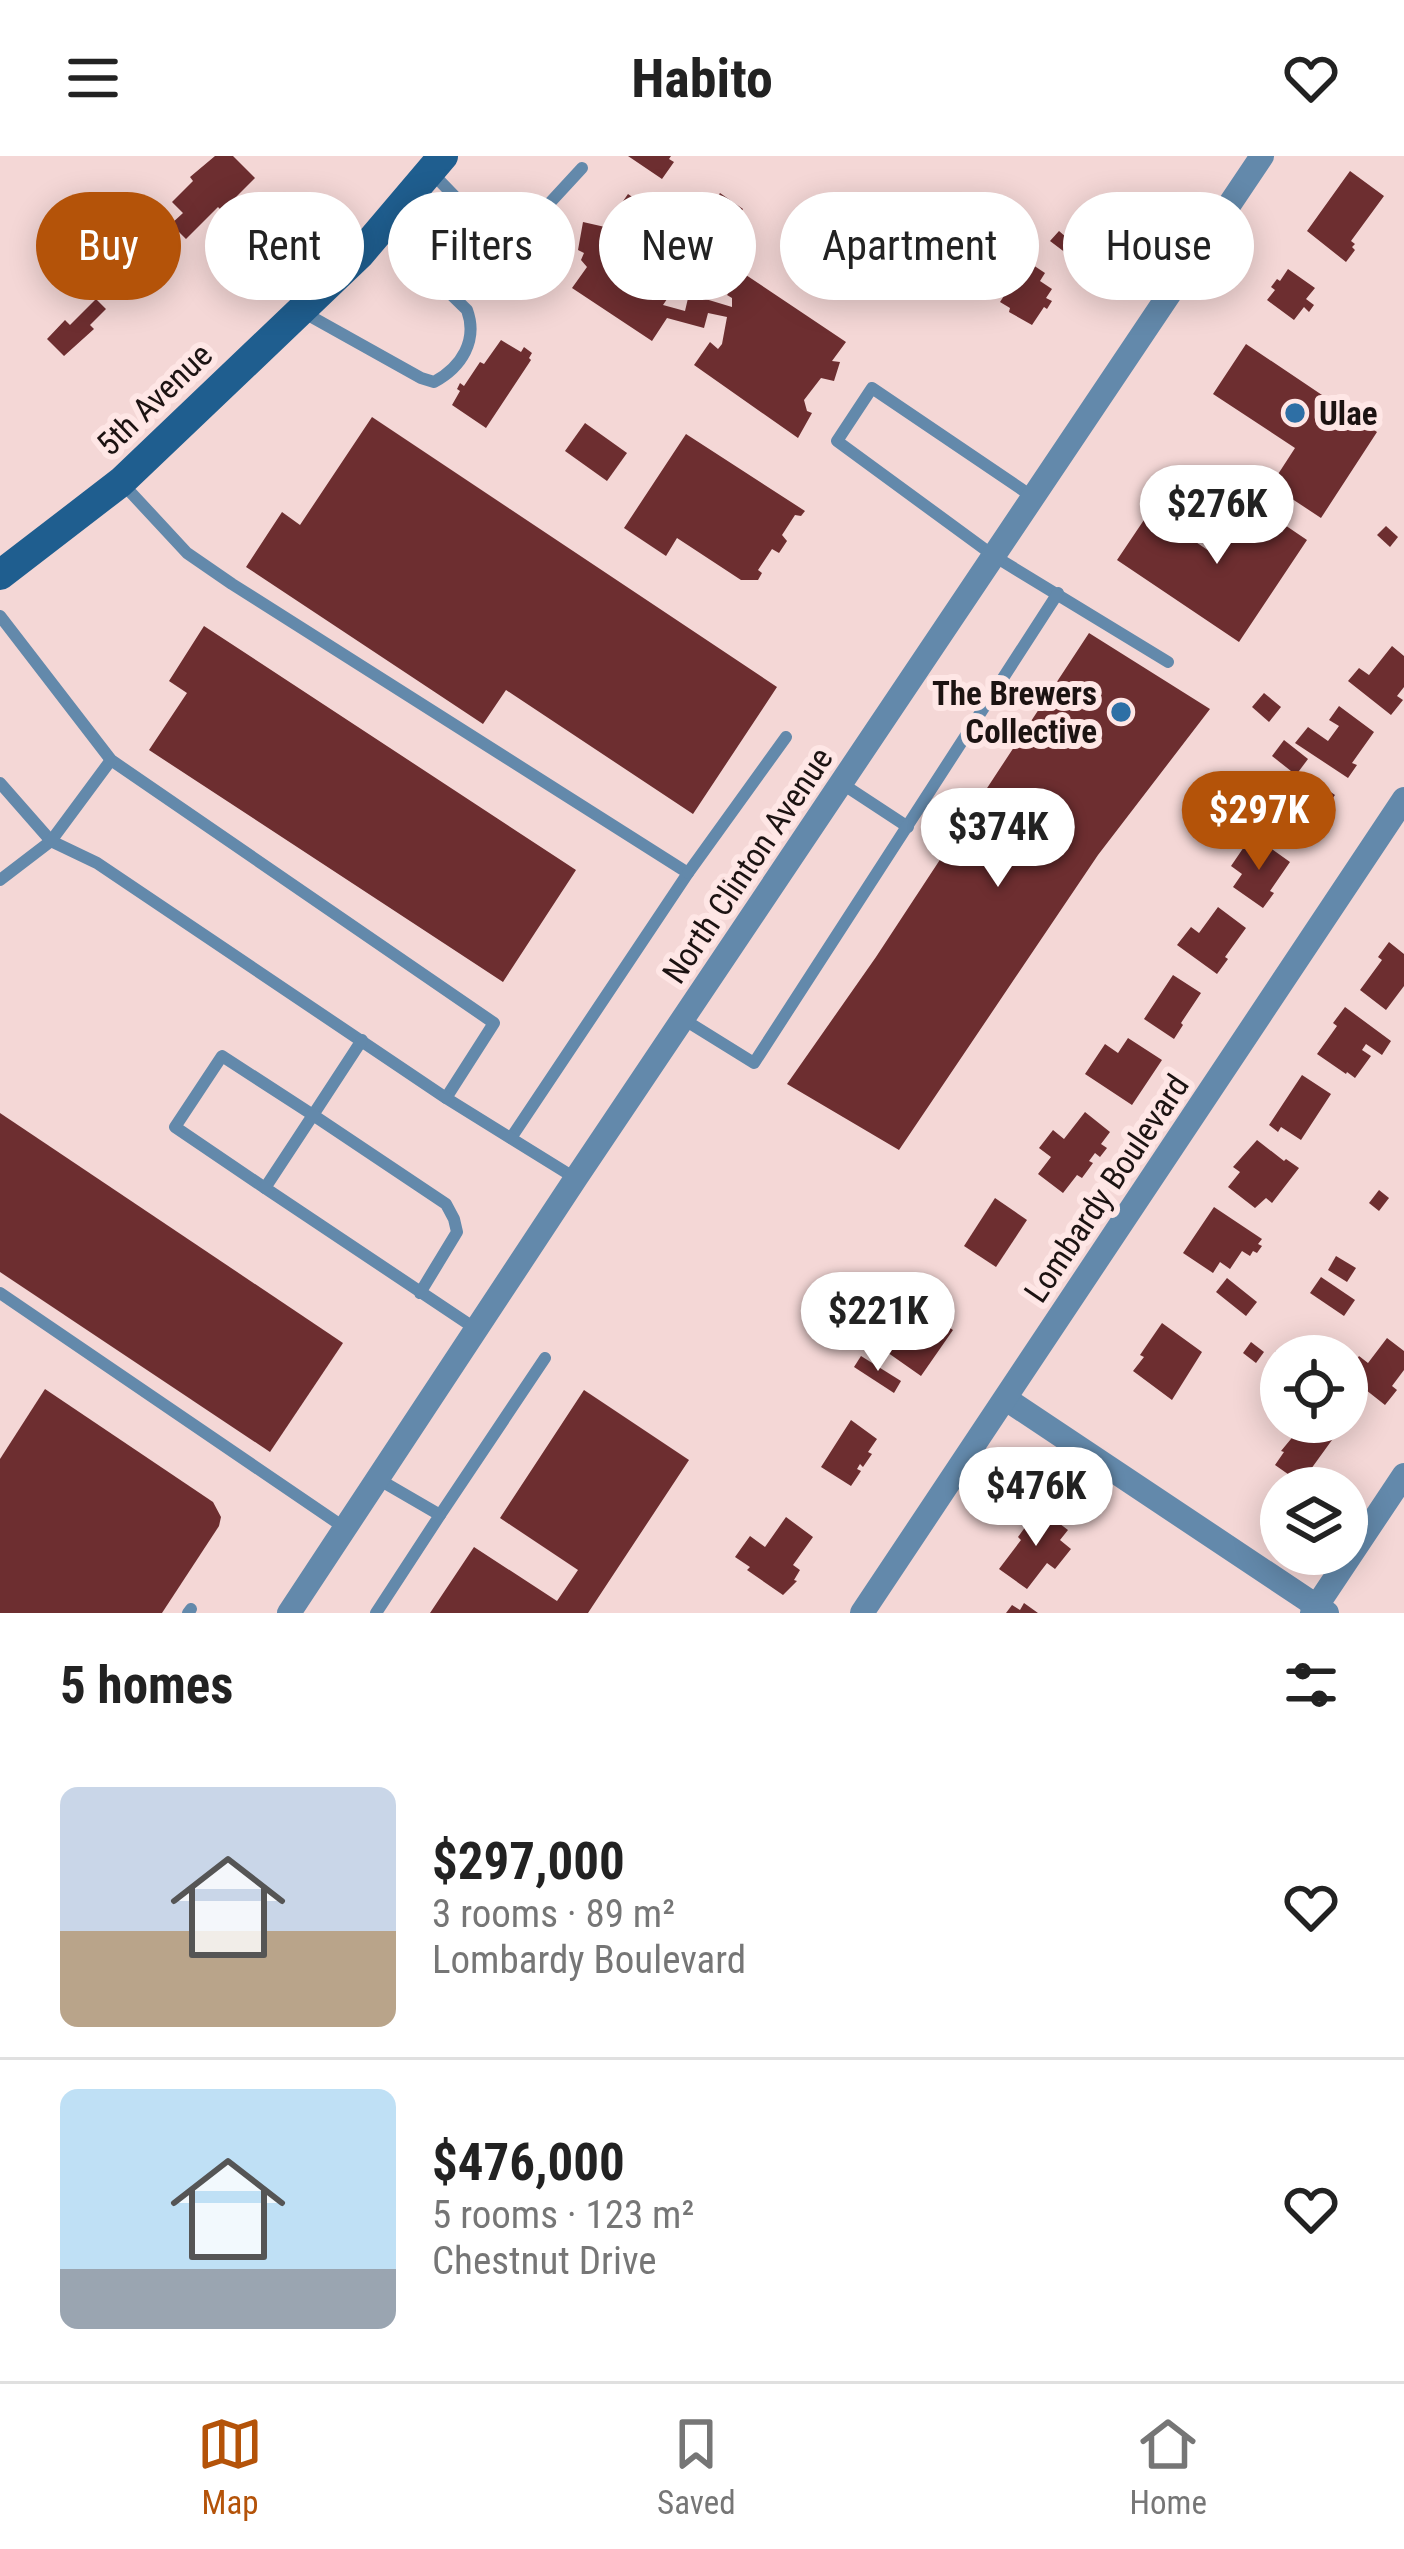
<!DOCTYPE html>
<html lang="en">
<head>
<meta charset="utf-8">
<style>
	:root { --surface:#fff; --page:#f2f2f2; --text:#222; --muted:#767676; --line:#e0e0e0; --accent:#b45309 }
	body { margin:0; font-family:"Roboto Condensed",sans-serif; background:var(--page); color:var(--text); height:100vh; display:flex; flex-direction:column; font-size:45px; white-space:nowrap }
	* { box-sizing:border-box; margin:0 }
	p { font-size:39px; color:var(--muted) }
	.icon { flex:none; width:66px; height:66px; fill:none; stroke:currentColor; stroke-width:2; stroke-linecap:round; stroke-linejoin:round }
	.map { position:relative; height:1457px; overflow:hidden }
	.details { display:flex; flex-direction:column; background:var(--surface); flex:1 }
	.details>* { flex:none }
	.top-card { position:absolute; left:36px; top:36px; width:1332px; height:108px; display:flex; gap:24px }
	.buttons { position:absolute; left:1260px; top:1179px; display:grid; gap:24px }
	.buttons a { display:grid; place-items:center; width:108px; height:108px; border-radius:50%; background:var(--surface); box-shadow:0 6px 30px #0003; font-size:60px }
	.price { position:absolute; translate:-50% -102px; padding:0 27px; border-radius:42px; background:#fff; color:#222; font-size:39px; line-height:78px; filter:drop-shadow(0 3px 6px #0008) }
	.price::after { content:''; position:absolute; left:50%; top:72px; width:36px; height:27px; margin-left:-18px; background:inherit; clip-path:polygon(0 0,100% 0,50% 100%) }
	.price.selected { background:var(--accent); color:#fff }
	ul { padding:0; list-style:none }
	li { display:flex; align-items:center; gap:36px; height:300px; padding:0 60px }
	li+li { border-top:3px solid var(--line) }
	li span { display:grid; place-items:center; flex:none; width:336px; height:240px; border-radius:18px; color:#555 }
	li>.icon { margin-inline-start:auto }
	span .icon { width:144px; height:144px; fill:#fffc; stroke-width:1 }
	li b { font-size:51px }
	h2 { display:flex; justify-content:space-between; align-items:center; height:144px; padding:0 60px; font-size:51px }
	.chip { padding:0 42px; border-radius:54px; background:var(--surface); box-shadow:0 6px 30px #0003; font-size:42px; line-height:108px }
	.chip.selected { background:var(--accent); color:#fff }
	header { display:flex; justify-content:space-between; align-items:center; height:156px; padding:0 60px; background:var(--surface); font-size:54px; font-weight:700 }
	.tab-bar { display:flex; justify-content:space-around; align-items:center; height:168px; border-top:3px solid var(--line); background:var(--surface); font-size:33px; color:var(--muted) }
	.tab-bar a { display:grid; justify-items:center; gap:6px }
	.tab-bar .selected { color:var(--accent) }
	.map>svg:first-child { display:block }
	.building { fill:#6d2e30 }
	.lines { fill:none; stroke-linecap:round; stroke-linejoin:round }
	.service { stroke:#6389ab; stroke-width:12 }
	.minor { stroke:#6389ab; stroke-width:24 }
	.secondary { stroke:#1f5e8f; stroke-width:30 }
	.poi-dot { fill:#2e6fa5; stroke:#fee6e5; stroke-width:4.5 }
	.labels { text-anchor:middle; stroke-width:12; stroke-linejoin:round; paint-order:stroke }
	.street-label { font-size:33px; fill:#1c1312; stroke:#fee6e5 }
	.poi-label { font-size:33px; font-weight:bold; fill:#1c1312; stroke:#fee6e5; text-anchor:start }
</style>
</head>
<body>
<header><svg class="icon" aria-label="menu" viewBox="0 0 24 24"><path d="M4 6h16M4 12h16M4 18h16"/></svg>Habito<svg class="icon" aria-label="heart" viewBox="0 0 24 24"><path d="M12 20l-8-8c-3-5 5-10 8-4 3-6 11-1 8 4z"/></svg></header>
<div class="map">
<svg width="1404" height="1457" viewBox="0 0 1404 1457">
	<rect width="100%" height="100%" fill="#f4d7d6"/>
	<g class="building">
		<polygon points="215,0 233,0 255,22 222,55 218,51 186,83 171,68 183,57 172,46 193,25 190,21"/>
		<polygon points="628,0 671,0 669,3 674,6 662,23"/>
		<polygon points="1350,15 1384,40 1351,85 1355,88 1352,91 1355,94 1346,106 1307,75"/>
		<polygon points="720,37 743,53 728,76 704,61"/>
		<polygon points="628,38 705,91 694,105 702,108 704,101 714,104 723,84 736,90 725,110 727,117 720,122 688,112 663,149 685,155 689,138 732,151 732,142 727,139 743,117 846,186 832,205 840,206 834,225 821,222 804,244 807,255 812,257 798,282 694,209 710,186 718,193 722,188 727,161 708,157 704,172 667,162 652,185 572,132 587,111 581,104 584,97 578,94 583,66 605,71"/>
		<polygon points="1076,60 1088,71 1096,62 1122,84 1115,92 1118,95 1095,119 1050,85 1059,75 1066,81 1075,70 1071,66"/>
		<polygon points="131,95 145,111 127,127 113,111"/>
		<polygon points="738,98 752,107 746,116 732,107"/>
		<polygon points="1018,99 1045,117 1040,125 1052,133 1046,142 1052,145 1047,153 1044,151 1032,169 1009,156 1010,152 1000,146 1013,126 1004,119"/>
		<polygon points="1288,113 1315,132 1306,143 1314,149 1309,156 1304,151 1294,164 1267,144 1275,134 1271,131 1277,123 1280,125"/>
		<polygon points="96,143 106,153 90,169 94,173 64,200 47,183 65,164 70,169"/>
		<polygon points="501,184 521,196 524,191 532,197 529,202 531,204 486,272 452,249 460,235 457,233 460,227 464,230 480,206 484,208"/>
		<polygon points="1246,188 1377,276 1321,362 1271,329 1295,292 1213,238"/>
		<polygon points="372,261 777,531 693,658 506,534 483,568 246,411 282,356 300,369"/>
		<polygon points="585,267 627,297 607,325 565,295"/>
		<polygon points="686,278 805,355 801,360 795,359 782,379 787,385 779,397 772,393 758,414 762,417 758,424 741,424 677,382 666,400 624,372"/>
		<polygon points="1251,346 1307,384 1239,486 1117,404 1150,355 1215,399"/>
		<polygon points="1386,370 1398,381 1390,391 1377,379"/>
		<polygon points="204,470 576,714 503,826 149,594 187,537 169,525"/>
		<polygon points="1089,477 1210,553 1098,699 899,994 787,928 876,801"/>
		<polygon points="1392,490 1404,500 1404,531 1397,540 1403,544 1391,559 1348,525 1359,512 1369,519"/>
		<polygon points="1264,537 1281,551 1269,566 1252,551"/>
		<polygon points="1339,550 1374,576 1352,607 1357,609 1348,622 1295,587 1308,571 1328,585 1339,570 1329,564"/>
		<polygon points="1284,584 1308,603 1296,619 1272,600"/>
		<polygon points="1306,619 1335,639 1315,667 1318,669 1307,686 1276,663"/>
		<polygon points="1262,686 1290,706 1270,735 1274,737 1263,752 1233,731 1242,718 1231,710 1246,688 1256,695"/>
		<polygon points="1218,751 1246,772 1225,801 1228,803 1217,818 1177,789 1191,771 1199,777"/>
		<polygon points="1389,786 1404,798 1404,830 1386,854 1360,834 1382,804 1378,801"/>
		<polygon points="1173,819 1201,837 1181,867 1183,869 1174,883 1144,863"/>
		<polygon points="1345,851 1391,885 1382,899 1366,888 1362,894 1371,900 1355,922 1347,916 1346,918 1317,898 1337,870 1333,867"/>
		<polygon points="1128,882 1162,904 1132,949 1085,918 1105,888 1118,897"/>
		<polygon points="1302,919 1331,938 1301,984 1281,971 1278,976 1269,969"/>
		<polygon points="1085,956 1110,976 1101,988 1107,992 1100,1001 1095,997 1089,1005 1093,1007 1082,1022 1077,1019 1063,1037 1038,1018 1051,1001 1039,992 1053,974 1064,983"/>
		<polygon points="0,957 343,1187 270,1296 0,1116"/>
		<polygon points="1257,984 1284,1005 1286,1003 1299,1012 1272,1047 1266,1042 1255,1052 1228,1031 1240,1016 1233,1011"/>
		<polygon points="1379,1034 1389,1042 1379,1055 1369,1047"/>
		<polygon points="995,1042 1027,1064 996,1111 964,1090"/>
		<polygon points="1214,1051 1262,1083 1258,1088 1262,1090 1257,1097 1253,1095 1250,1100 1242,1095 1230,1113 1220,1106 1213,1117 1183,1097"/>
		<polygon points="1336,1100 1356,1112 1347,1126 1328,1114"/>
		<polygon points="1321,1121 1355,1144 1344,1160 1310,1137"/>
		<polygon points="1227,1122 1257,1146 1246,1160 1216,1136"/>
		<polygon points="924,1154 953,1174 921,1220 874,1187 894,1158 912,1170"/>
		<polygon points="1162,1167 1202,1196 1172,1244 1133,1215 1144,1201 1140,1199"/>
		<polygon points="1387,1182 1404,1195 1404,1214 1392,1230 1397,1234 1385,1249 1347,1219 1347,1216 1359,1200 1368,1207"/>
		<polygon points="1251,1186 1264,1196 1256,1207 1243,1197"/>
		<polygon points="1290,1194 1291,1200 1281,1200 1281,1209 1276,1209 1275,1195"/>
		<polygon points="861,1200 901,1225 894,1237 854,1211"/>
		<polygon points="45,1233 213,1346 221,1361 219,1370 162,1457 0,1457 0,1303"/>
		<polygon points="584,1234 689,1304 588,1457 430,1457 474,1391 557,1445 578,1414 500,1362"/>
		<polygon points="851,1264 877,1283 868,1296 872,1298 863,1311 860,1308 857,1313 861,1315 851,1330 821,1311"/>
		<polygon points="1305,1266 1345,1266 1311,1313 1315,1316 1305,1330 1275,1309 1284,1296 1281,1295"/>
		<polygon points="1039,1352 1068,1374 1060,1384 1071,1393 1055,1413 1047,1407 1027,1433 999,1413 1021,1384 1018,1381"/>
		<polygon points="786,1361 813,1381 793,1409 800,1414 794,1424 797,1425 783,1439 747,1414 750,1411 735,1401 750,1380 765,1391"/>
		<polygon points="1024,1447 1038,1457 1006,1457 1012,1449 1020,1454"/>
	</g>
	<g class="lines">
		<g class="service">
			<polyline points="431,16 497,84 511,89 582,12"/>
			<path d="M 301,155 L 421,222 L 434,226 C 462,211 478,184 467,154 L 383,72"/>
			<polyline points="122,327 187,397 232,428 688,717 511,982"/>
			<polyline points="1033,341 872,232 837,285 994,400 1168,506"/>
			<polyline points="0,460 111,604 494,867 446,942"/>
			<polyline points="0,627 51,685 97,707 446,942 575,1022"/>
			<polyline points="841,627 908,671"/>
			<polyline points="688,717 786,581"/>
			<polyline points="0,724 51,685 111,604"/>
			<polyline points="683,863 754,907 1058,437"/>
			<polyline points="265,1032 175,971 222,900 313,959 362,884"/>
			<polyline points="0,1137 345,1372"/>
			<polyline points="420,1137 457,1076 454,1063 446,1048 313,959 265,1032 476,1173"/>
			<polyline points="440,1359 545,1202"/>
			<polyline points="188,1457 191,1453"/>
			<polyline points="376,1457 440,1359 378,1323"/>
		</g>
		<g class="minor">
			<polyline points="1006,1243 1327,1457"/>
			<polyline points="289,1457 576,1022 1262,0"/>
			<polyline points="862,1457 1404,643"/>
			<polyline points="1312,1457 1404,1319"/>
		</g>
		<polyline class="secondary" points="0,419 121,326 359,99 443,0"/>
	</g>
	<g class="poi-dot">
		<circle cx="1295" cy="257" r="12"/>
		<circle cx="1121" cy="556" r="12"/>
	</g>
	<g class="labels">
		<g class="street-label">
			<text transform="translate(154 243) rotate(-44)" y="12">5th Avenue</text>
			<text transform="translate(747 709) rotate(-56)" y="12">North Clinton Avenue</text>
			<text transform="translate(1106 1032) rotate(-56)" y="12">Lombardy Boulevard</text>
		</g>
		<g class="poi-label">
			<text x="1319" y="269">Ulae</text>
			<text x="1097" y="549" text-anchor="end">The Brewers<tspan x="1097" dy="38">Collective</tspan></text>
		</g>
	</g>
</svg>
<div class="buttons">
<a><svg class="icon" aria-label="locate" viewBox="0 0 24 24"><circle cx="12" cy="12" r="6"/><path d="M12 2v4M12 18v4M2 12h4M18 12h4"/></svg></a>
<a><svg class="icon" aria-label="layers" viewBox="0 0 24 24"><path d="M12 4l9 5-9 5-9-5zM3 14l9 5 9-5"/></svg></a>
</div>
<b class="price" style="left:1217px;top:411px">$276K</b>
<b class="price selected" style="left:1259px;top:717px">$297K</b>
<b class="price" style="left:998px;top:734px">$374K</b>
<b class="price" style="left:878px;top:1218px">$221K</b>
<b class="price" style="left:1036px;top:1393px">$476K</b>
<div class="top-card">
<a class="chip selected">Buy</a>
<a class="chip">Rent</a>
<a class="chip">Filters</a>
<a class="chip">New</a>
<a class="chip">Apartment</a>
<a class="chip">House</a>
</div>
</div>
<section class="details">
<h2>5 homes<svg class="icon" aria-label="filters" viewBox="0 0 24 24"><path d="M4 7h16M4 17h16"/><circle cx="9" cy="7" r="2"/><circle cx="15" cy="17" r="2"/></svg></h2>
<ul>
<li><span style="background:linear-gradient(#c9d6e8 60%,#b9a48a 0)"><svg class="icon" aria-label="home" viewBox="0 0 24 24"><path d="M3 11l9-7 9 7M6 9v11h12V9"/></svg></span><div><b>$297,000</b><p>3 rooms · 89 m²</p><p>Lombardy Boulevard</p></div><svg class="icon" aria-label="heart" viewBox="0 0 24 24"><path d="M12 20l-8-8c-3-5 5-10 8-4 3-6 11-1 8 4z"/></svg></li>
<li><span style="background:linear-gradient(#bfe0f5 75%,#9aa5b1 0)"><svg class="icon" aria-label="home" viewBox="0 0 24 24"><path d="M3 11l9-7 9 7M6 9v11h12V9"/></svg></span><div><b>$476,000</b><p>5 rooms · 123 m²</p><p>Chestnut Drive</p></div><svg class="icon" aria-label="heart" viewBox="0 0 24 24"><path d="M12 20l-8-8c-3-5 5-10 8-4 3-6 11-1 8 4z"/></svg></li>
</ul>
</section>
<nav class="tab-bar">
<a class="selected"><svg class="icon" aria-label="map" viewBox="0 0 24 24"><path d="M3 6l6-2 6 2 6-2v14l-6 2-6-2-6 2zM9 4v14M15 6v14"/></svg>Map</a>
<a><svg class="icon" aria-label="saved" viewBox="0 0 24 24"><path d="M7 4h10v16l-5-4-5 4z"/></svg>Saved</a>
<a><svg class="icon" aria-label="home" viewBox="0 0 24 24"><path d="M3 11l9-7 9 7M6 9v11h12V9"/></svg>Home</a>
</nav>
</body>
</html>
